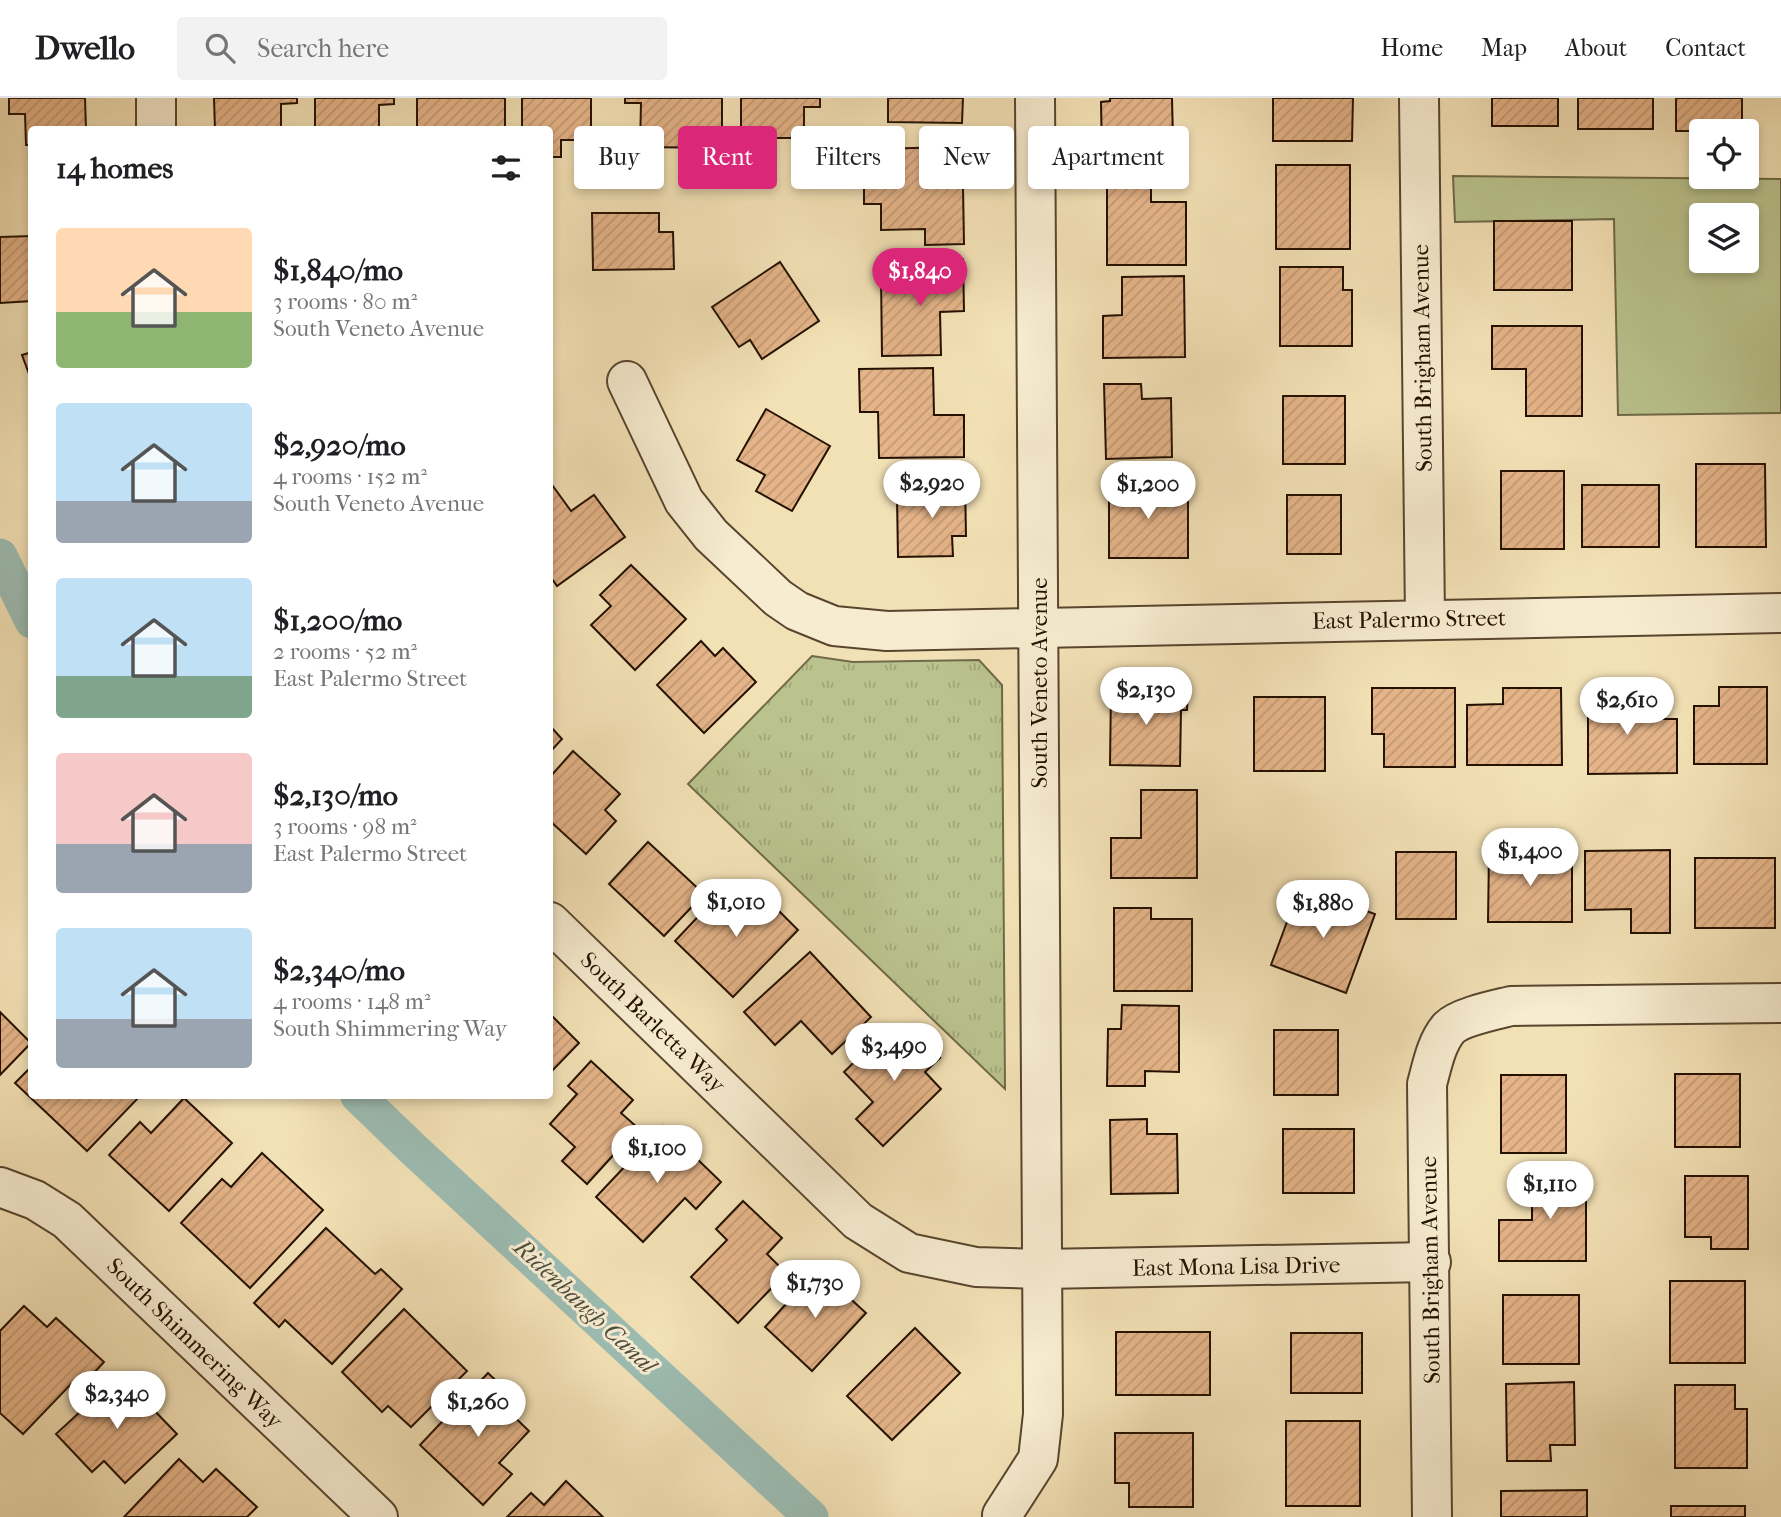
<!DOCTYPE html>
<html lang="en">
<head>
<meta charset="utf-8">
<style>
	:root { --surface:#fff; --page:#f2f2f2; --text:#202124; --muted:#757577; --line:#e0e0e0; --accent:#db2777 }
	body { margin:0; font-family:"IM FELL French Canon",serif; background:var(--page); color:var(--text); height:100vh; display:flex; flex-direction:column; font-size:26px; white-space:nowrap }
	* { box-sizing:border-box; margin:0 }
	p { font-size:23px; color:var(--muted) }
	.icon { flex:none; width:38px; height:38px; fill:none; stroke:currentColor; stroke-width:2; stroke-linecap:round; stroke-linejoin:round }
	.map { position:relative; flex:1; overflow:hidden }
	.sheet { position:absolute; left:28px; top:28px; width:525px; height:973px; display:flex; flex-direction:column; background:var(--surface); border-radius:7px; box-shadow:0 4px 10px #0003 }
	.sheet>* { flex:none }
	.hud { position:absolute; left:574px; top:28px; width:665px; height:63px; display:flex; gap:14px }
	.controls { position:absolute; left:1689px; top:21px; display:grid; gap:14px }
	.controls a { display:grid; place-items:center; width:70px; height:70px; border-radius:7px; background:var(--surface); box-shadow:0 4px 10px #0003; font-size:35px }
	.price { position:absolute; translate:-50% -60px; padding:0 16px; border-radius:24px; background:#fff; color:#222; font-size:23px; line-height:46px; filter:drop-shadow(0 2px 4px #0008) }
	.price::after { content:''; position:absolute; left:50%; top:42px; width:21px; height:16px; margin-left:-10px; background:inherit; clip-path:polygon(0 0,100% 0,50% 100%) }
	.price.selected { background:var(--accent); color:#fff }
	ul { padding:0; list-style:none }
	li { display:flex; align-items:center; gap:21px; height:175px; padding:0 28px }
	li span { display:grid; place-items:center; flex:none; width:196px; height:140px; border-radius:7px; color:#555 }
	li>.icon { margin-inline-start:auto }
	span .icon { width:84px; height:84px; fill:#fffc; stroke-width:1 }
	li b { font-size:30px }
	h2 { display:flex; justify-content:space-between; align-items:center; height:84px; padding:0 28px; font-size:30px }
	.pill { padding:0 24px; border-radius:7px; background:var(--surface); box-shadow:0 4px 10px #0003; font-size:24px; line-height:63px }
	.pill.selected { background:var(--accent); color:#fff }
	header { display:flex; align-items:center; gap:42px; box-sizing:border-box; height:98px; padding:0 35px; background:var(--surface); border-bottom:2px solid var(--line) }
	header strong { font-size:33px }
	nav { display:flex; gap:38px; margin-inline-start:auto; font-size:24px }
	.search { width:490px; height:63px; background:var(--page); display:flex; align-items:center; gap:18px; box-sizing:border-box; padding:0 24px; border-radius:7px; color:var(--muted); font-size:26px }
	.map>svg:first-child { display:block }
	.green { fill:#bac38e; stroke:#6f6a48; stroke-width:2; fill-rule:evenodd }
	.park { fill:url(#park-tufts); stroke:#6f6a48; stroke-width:2 }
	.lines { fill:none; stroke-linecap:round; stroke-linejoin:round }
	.canal { stroke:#9cbcb2; stroke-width:35 }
	.building { fill:url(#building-hatch); stroke:#241101; stroke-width:2 }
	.street-casing { stroke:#58452e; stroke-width:42 }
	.street { stroke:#f7ecd0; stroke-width:38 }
	.labels { text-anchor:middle; stroke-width:6; stroke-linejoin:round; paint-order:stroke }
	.street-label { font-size:23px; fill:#241101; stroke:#f7ecd0 }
	.water-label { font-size:24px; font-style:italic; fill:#4e4d3f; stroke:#f7ecd0 }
</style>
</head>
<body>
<header>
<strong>Dwello</strong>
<div class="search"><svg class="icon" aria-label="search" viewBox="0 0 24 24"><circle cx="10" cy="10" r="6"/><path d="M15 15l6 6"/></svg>Search here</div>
<nav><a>Home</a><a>Map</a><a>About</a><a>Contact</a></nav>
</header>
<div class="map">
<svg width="1781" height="1419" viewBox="0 0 1781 1419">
	<defs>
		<pattern id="park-tufts" width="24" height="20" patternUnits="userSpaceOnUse" patternTransform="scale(1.75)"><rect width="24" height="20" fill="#bac38e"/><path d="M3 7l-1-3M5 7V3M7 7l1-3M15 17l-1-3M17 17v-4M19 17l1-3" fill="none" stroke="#a0a679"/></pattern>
		<pattern id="building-hatch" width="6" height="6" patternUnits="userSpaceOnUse" patternTransform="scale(1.75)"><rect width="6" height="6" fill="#e5b489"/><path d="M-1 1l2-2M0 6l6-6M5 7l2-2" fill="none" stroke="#c49a74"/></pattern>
	</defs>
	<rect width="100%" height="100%" fill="#f3e1b6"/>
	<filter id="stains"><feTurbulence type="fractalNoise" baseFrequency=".00286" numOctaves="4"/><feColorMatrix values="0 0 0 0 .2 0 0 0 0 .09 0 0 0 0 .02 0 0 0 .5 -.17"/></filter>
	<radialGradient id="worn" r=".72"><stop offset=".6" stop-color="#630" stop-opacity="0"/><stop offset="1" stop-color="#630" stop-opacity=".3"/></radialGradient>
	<path class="green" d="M 1453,78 L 1781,81 L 1781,315 L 1618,317 L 1614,121 L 1455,124 ZM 1701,117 L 1746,117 L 1746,163 L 1701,163 Z"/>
	<polygon class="park" points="812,558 853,564 979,562 1002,587 1005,991 688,686"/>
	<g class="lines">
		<g class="canal">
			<polyline points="0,458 32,523"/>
			<polyline points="358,998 413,1051 811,1419"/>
		</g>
	</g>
	<g class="building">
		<polygon points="9,0 85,0 86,32 32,32 32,47 26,47 25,16 9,16"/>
		<polygon points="214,0 297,0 297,5 281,6 281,32 215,32"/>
		<polygon points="315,0 394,0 394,6 379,7 379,32 315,32"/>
		<rect x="417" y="0" width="88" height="32"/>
		<polygon points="522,0 591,0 591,42 561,42 561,59 550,59 550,32 522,32"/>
		<polygon points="625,0 722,0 722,50 640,49 641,5 625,5"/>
		<polygon points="741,0 820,0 820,9 804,9 804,40 741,40"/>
		<polygon points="888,0 963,0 962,25 888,24"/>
		<polygon points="1110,0 1172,0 1173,42 1141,42 1141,57 1102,58 1101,4 1110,3"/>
		<polygon points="1273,0 1353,0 1352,43 1273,43"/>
		<rect x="1492" y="0" width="66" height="28"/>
		<rect x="1578" y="0" width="75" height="31"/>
		<rect x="1676" y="0" width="66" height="33"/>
		<polygon points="947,49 948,90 963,89 964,146 925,147 925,131 881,132 881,106 864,106 864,70 881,69 880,51"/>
		<rect x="1276" y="67" width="74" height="84"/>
		<polygon points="1107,89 1151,89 1151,104 1186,104 1186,167 1107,167"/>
		<polygon points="592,115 659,115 659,134 673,134 674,171 593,172"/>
		<rect x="1494" y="123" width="78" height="69"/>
		<polygon points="32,138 32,203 0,205 0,139"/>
		<polygon points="926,161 963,161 964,213 940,214 941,257 882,258 881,177 926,177"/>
		<polygon points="780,164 819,223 762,261 750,242 739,249 712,209"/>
		<polygon points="1280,169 1343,169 1343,192 1352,192 1352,248 1280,248"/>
		<polygon points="1184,178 1185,259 1103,260 1103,218 1122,217 1122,179"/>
		<polygon points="1492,228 1582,228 1582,318 1526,318 1526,271 1492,271"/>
		<polygon points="32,254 32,284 22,257"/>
		<polygon points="933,270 934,317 964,317 964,359 879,360 878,314 860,314 859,271"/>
		<polygon points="1104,286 1141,286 1142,301 1171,300 1172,359 1106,361"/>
		<rect x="1283" y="298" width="62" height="68"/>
		<polygon points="766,311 830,348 792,413 756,393 765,377 737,362"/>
		<polygon points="1696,366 1765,366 1766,449 1696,449"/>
		<rect x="1501" y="373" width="63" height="78"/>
		<polygon points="965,383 966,438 952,438 953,458 898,459 897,399 928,398 928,384"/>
		<polygon points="550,384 571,413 594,397 625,439 557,488 550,478"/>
		<rect x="1109" y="386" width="79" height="74"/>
		<rect x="1582" y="387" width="77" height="62"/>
		<rect x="1287" y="397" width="54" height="59"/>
		<polygon points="631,467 686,521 635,572 591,527 611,508 600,497"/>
		<polygon points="701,543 715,558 723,550 756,584 704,635 657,587"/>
		<polygon points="1588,588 1629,588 1629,621 1677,621 1677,675 1588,676"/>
		<polygon points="1719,589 1767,589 1767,666 1694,666 1694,608 1719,608"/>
		<polygon points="1372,590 1455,590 1455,669 1384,669 1384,636 1372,636"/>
		<polygon points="1503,590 1561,590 1562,667 1467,667 1467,607 1503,606"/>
		<polygon points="1111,591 1188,592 1187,612 1181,612 1180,668 1110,667"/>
		<rect x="1254" y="599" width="71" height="74"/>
		<polygon points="550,628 562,641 550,654"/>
		<polygon points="573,653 620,696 605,712 616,723 586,756 550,723 550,679"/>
		<polygon points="1141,692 1197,692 1197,780 1111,780 1111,740 1141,740"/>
		<polygon points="648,744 704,796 664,838 609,786"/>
		<polygon points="1670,752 1670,835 1631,835 1631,811 1585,812 1585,753"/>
		<rect x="1396" y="754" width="60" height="67"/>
		<polygon points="1489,755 1572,756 1572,824 1488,824"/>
		<rect x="1695" y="760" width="80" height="70"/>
		<polygon points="726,789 751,813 764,798 798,832 733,899 675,843"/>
		<polygon points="1300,789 1375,816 1346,895 1271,867"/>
		<polygon points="1114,810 1151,810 1151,821 1192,821 1192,893 1114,893"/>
		<polygon points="810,854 871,919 832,956 801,923 775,947 744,914"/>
		<polygon points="1122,907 1179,908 1179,974 1145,973 1145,988 1107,988 1108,931 1121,931"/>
		<polygon points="0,914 31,945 0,977"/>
		<polygon points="550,916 579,945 552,973 550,970"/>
		<polygon points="910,930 940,960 925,974 941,991 883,1048 856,1021 873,1004 844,974 884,935 894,945"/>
		<rect x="1274" y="932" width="64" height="65"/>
		<polygon points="591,963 633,1002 621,1015 638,1030 587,1086 562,1063 575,1049 550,1026 577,996 568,988"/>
		<polygon points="32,968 32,998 140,998 87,1053 15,985"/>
		<rect x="1675" y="976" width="65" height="73"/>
		<rect x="1501" y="977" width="65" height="78"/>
		<polygon points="184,1000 232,1045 169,1113 109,1057 140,1024 151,1035"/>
		<polygon points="1147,1021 1147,1036 1177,1036 1178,1095 1111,1096 1110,1022"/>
		<polygon points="663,1028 721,1084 696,1111 685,1100 643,1144 596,1099"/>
		<rect x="1283" y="1031" width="71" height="64"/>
		<polygon points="262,1055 323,1112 250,1190 181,1125 222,1081 231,1089"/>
		<polygon points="1532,1072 1586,1072 1586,1163 1499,1163 1499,1122 1532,1122"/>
		<polygon points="1685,1078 1748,1078 1748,1151 1711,1151 1711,1139 1685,1139"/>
		<polygon points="743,1103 782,1140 767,1156 786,1175 738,1225 691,1179 727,1142 716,1131"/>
		<polygon points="326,1130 375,1176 381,1171 402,1191 332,1266 285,1222 279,1229 254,1205"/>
		<polygon points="818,1171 866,1215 812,1273 765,1229"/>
		<rect x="1670" y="1183" width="75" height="82"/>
		<rect x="1503" y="1197" width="76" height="69"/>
		<polygon points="24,1208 47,1229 56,1220 104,1264 78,1292 71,1286 23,1336 0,1315 0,1233"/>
		<polygon points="404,1211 467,1273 411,1329 388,1308 382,1314 342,1274"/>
		<polygon points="915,1230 960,1275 892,1342 847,1298"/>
		<rect x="1116" y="1234" width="94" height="63"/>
		<rect x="1291" y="1235" width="71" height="60"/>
		<polygon points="488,1275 513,1299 504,1309 529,1333 499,1365 512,1376 483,1407 420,1347"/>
		<polygon points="120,1277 177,1336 125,1385 104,1363 92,1374 56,1336"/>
		<polygon points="1574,1284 1575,1347 1550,1347 1551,1363 1507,1363 1506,1286"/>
		<polygon points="1675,1287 1735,1287 1735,1311 1747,1311 1747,1370 1675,1370"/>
		<rect x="1286" y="1323" width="74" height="85"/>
		<polygon points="1115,1335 1193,1335 1193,1409 1129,1409 1129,1385 1115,1385"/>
		<polygon points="179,1361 203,1384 216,1371 257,1409 247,1419 124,1419"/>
		<polygon points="566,1383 603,1419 507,1419 531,1395 544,1407"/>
		<polygon points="1587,1392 1587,1419 1501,1419 1501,1393"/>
		<rect x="1671" y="1408" width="74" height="11"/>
	</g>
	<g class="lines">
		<defs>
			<g id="street">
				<polyline points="156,0 156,32"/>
				<polyline points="1419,0 1425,521"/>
				<polyline points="627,283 684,403 711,437 778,500 797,513 834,528 887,533 1781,515"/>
				<polyline points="550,824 858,1123 909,1155 976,1169 1042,1171 1431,1164"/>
				<polyline points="0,1089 35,1102 67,1122 378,1419"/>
				<polyline points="1002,1417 1038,1361 1043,1316 1035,0"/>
				<path d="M 1432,1419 L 1427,986 C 1432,968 1436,945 1449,930 C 1460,919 1495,912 1511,908 L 1781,905"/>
			</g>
		</defs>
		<use href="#street" class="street-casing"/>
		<use href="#street" class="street"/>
	</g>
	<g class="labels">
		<g class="street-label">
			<text transform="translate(1422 260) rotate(-91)" y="8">South Brigham Avenue</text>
			<text transform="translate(1409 521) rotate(-1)" y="8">East Palermo Street</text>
			<text transform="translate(1039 585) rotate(-90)" y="8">South Veneto Avenue</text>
			<text transform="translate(653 924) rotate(44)" y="8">South Barletta Way</text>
			<text transform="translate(1236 1168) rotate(-1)" y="8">East Mona Lisa Drive</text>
			<text transform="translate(1430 1172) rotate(-91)" y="8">South Brigham Avenue</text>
			<text transform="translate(195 1245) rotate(44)" y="8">South Shimmering Way</text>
		</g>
		<g class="water-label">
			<text transform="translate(585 1208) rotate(43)" y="8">Ridenbaugh Canal</text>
		</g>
	</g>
	<rect width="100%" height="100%" filter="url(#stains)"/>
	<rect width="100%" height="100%" fill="url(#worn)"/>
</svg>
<div class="controls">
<a><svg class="icon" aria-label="locate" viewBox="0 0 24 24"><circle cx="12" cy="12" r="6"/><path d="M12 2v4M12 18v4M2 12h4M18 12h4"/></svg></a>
<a><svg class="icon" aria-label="layers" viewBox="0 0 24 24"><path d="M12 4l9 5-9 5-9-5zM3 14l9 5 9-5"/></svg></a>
</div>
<b class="price selected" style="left:920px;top:210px">$1,840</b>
<b class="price" style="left:932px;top:422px">$2,920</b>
<b class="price" style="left:1148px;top:423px">$1,200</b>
<b class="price" style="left:1146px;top:629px">$2,130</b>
<b class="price" style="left:1627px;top:639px">$2,610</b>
<b class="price" style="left:1530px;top:790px">$1,400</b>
<b class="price" style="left:736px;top:841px">$1,010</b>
<b class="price" style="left:1323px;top:842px">$1,880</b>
<b class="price" style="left:894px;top:985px">$3,490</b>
<b class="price" style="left:657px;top:1087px">$1,100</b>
<b class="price" style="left:1550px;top:1123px">$1,110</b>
<b class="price" style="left:815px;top:1222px">$1,730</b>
<b class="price" style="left:117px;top:1333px">$2,340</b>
<b class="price" style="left:478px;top:1341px">$1,260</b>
<div class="hud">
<a class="pill">Buy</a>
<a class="pill selected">Rent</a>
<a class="pill">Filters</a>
<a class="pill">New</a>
<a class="pill">Apartment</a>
</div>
<section class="sheet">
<h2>14 homes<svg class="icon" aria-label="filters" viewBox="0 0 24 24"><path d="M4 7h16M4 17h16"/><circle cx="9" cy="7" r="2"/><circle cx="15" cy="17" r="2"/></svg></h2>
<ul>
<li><span style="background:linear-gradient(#ffd9b3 60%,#8fb573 0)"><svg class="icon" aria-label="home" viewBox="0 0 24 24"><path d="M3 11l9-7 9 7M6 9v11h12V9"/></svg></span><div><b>$1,840/mo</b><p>3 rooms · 80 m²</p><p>South Veneto Avenue</p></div></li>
<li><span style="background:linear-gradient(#bfe0f5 70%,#9aa5b1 0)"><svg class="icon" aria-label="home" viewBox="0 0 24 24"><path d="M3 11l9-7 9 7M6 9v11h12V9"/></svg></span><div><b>$2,920/mo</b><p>4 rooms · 152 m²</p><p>South Veneto Avenue</p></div></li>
<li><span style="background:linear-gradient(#bfe0f5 70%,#7fa58c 0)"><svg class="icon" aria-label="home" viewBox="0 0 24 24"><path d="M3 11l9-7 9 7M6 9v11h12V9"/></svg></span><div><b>$1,200/mo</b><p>2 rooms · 52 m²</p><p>East Palermo Street</p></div></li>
<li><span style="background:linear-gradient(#f6c9c9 65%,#9aa5b1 0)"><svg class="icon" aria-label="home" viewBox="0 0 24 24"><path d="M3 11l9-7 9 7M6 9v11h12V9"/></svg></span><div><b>$2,130/mo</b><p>3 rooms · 98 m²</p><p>East Palermo Street</p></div></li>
<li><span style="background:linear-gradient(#bfe0f5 65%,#9aa5b1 0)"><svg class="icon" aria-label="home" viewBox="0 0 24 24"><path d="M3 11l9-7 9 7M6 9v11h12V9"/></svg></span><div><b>$2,340/mo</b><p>4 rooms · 148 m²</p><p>South Shimmering Way</p></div></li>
</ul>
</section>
</div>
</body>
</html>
